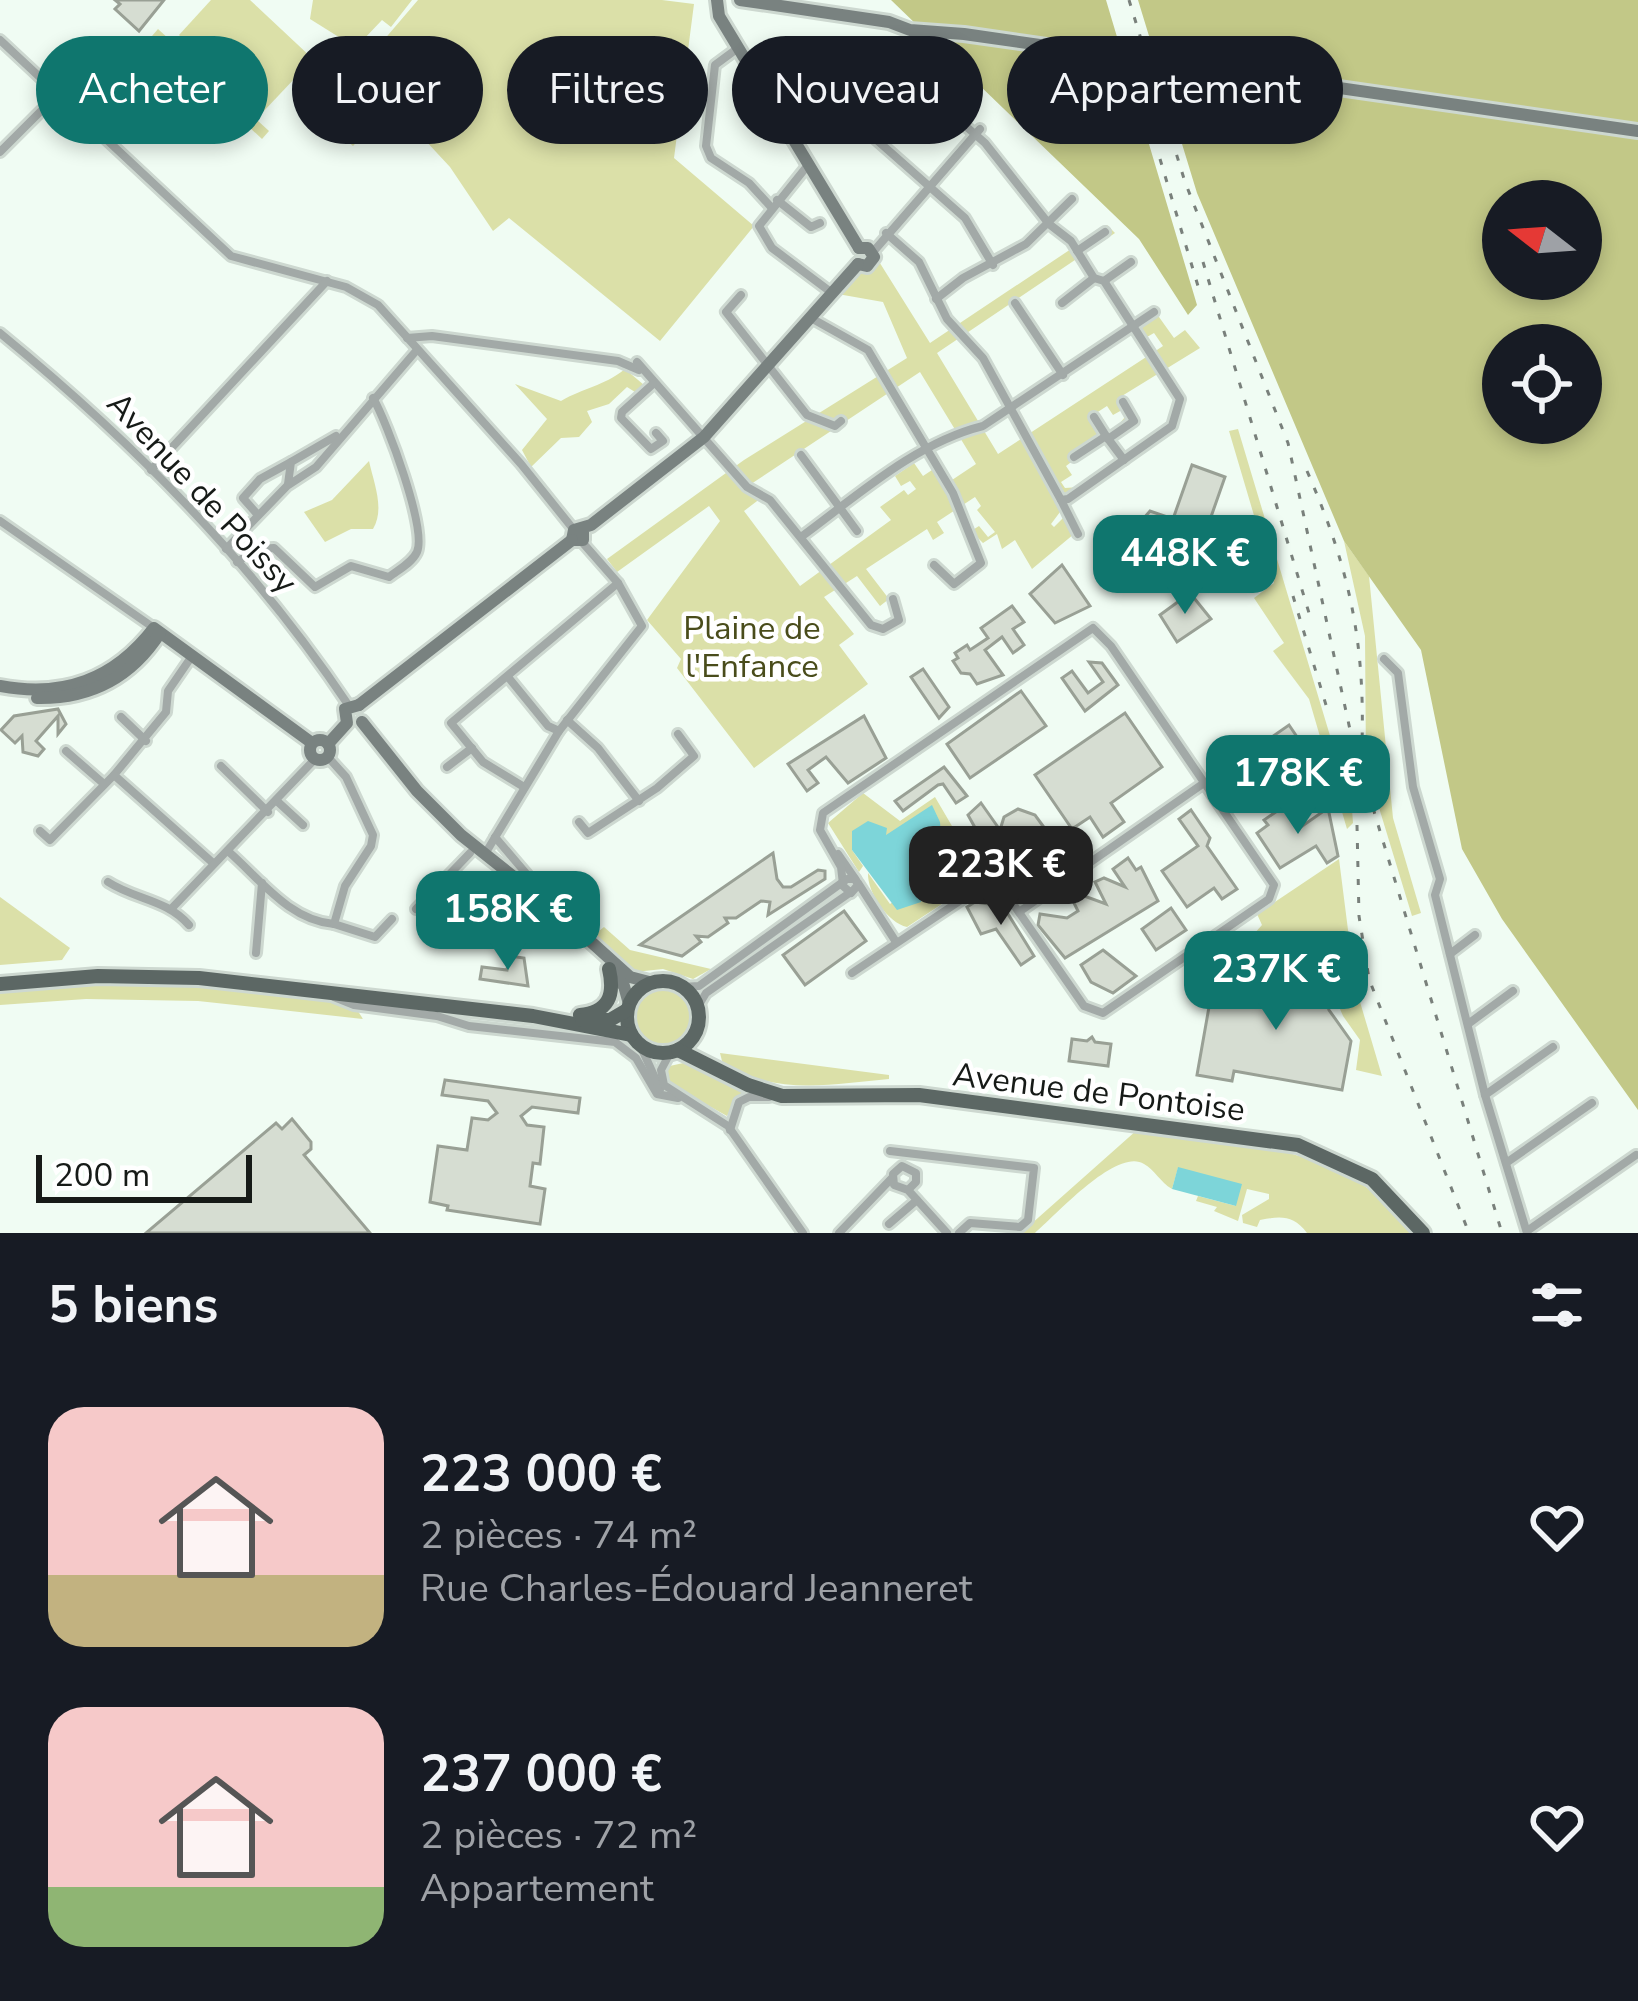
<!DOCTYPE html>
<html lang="fr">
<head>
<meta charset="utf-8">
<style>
	:root { --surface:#171b24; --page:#20242c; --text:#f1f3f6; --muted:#9ea1a6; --accent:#0f766e }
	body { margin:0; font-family:"Nunito Sans",sans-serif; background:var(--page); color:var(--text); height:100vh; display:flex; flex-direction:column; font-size:45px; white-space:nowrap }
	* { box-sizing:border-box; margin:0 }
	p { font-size:39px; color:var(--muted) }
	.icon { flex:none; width:66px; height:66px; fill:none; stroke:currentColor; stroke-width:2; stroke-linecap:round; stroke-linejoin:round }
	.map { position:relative; height:1233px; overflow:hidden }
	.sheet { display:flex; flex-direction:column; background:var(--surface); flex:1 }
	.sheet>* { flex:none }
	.guide { position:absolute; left:36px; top:36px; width:1566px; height:108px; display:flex; gap:24px }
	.needle { width:78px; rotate:287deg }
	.buttons { position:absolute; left:1482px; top:180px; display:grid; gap:24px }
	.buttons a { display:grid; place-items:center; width:120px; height:120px; border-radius:50%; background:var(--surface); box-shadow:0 6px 18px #0003; font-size:60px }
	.scale { position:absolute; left:36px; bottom:30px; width:216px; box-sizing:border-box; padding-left:12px; border:6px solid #161a17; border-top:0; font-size:33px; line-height:42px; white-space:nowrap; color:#161a17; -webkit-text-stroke:9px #fff; paint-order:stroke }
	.price { position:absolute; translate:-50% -102px; padding:0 27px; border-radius:24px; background:var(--accent); color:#fff; font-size:39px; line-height:78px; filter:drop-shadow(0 3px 6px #0008) }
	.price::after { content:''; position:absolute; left:50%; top:72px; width:36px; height:27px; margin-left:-18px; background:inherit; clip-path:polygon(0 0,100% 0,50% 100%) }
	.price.active { background:#222; color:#fff }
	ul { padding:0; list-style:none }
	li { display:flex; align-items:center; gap:36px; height:300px; padding:0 48px }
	li span { display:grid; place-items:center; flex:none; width:336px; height:240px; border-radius:36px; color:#555 }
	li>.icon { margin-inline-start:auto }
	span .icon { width:144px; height:144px; fill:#fffc; stroke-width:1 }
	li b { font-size:51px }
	h2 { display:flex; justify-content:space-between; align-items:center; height:144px; padding:0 48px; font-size:51px }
	.pill { padding:0 42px; border-radius:54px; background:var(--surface); box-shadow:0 6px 18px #0003; font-size:42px; line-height:108px }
	.pill.active { background:var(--accent); color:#fff }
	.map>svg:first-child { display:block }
	.green { fill:#dbe0a8; fill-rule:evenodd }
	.forest { fill:#c2c887; fill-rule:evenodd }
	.water { fill:#7dd5d9 }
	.building { fill:#d6ddd2; stroke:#99a095; stroke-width:3 }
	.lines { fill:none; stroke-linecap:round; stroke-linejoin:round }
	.street-casing { stroke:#cdd8d0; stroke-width:14 }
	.secondary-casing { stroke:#cdd8d0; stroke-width:18 }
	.primary-casing { stroke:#cdd8d0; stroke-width:20 }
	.street { stroke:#a2a9a7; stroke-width:8 }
	.secondary { stroke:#798280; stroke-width:12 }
	.primary { stroke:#5c6764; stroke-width:14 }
	.rail { stroke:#79807b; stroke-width:3; stroke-dasharray:6 12; stroke-linecap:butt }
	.labels { text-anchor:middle; stroke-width:9; stroke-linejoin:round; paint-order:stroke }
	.street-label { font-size:33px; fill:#161a17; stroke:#fff }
	.park-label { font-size:33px; fill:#494c1b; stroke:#fff }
</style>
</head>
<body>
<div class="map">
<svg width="1638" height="1233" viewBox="0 0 1638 1233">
	<rect width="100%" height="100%" fill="#f0fcf3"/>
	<g class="green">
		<polygon points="211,0 250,0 313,59 262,113 179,35"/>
		<polygon points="313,0 412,0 391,27 382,20 362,41 342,39 310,19"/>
		<polygon points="418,0 662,0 694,4 674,158 754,226 660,341 509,218 493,231 450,167 359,69"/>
		<polygon points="158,29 269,131 262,139 152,36"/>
		<polygon points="339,90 373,124 353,146 317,114"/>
		<path d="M 1107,225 L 1115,233 L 937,353 L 998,454 L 1163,346 L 1154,333 L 1147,337 L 1149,346 L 1139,330 L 1154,317 L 1159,317 L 1174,338 L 1185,330 L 1200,348 L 1117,399 L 1128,417 L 1123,429 L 1119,424 L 1126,416 L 1122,410 L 1113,415 L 1107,406 L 1090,417 L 1103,438 L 1066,466 L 1072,475 L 1061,482 L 1065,488 L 1080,487 L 1069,494 L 1060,492 L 1037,452 L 1032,455 L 1060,512 L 1051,524 L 1054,527 L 1063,518 L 1074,534 L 1032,569 L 1015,540 L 1002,549 L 997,534 L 983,543 L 971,531 L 979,526 L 988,537 L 995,532 L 977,510 L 981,506 L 975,497 L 937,522 L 944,533 L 933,540 L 927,529 L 866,569 L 889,599 L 880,606 L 857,576 L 824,597 L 854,634 L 839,645 L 868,684 L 754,768 L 677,668 L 681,659 L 647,620 L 720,521 L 709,506 L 617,572 L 607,559 L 744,460 L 907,358 L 883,302 L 832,293 L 873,252 L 930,343 ZM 920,372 L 976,464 L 943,486 L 932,470 L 923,476 L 914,463 L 895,476 L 901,486 L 910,481 L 916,489 L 908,495 L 904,490 L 880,507 L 891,520 L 800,586 L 744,511 L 765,495 L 748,486 Z"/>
		<path d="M 625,369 L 644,385 L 635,392 L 627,387 L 609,404 L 587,411 L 592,422 L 579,437 L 561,438 L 531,467 L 522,450 L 547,419 L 515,384 L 561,401 C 585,387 602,387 625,369 Z"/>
		<polygon points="1238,429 1352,809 1353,823 1347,829 1309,699 1273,651 1284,643 1254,598 1274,583 1229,431"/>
		<path d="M 369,461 C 374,484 385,509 373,529 L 351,529 L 325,542 L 304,512 L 332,500 Z"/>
		<polygon points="1344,541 1369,576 1393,818 1421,913 1412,916 1366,765 1365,636"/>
		<path d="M 863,793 L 900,821 L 935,797 L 959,838 L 923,864 L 948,900 L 907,927 C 888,923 867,892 868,873 L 890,904 L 925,878 L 918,865 L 942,847 L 943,837 L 885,836 L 883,832 L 852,850 L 863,866 L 859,872 L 828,823 Z"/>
		<polygon points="1339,859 1355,985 1382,1076 1356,1070 1360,1040 1343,1016 1309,936 1301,934 1271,953 1253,935 1262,925 1257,914"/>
		<polygon points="0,897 70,948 62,960 0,965"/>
		<polygon points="604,927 630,950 711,969 693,979 663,969 635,972 593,936"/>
		<polygon points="98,976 327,993 354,1005 363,1019 198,1001 86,999 0,1005 0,985"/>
		<circle cx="662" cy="1017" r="32"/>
		<path d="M 720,1053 L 889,1075 L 889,1079 C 833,1084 771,1097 722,1061 Z"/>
		<polygon points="688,1062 750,1092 735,1101 727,1116 666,1082 665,1067"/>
		<path d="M 1137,1130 C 1233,1143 1351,1143 1411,1233 L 1307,1233 C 1293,1215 1281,1216 1260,1220 L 1257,1227 L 1243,1223 L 1242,1215 L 1269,1199 L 1269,1194 L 1247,1189 L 1238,1221 L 1214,1211 L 1217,1207 L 1196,1201 L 1198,1196 L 1236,1206 L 1178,1168 L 1172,1189 C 1160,1182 1155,1170 1144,1164 C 1117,1147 1056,1215 1035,1233 L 1021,1233 Z"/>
	</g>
	<g class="forest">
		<polygon points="891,0 1106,0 1197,305 1188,315 1139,239"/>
		<path d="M 1138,0 L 1638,0 L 1638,1110 L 1502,919 L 1462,849 L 1421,650 L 1344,541 L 1197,193 ZM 1503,201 L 1581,201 L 1581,279 L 1503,279 ZM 1503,345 L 1581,345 L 1581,423 L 1503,423 Z"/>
	</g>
	<g class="water">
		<polygon points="932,805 940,822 942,847 918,865 927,884 921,902 897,910 852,850 852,831 868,821 887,828 886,835"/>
		<polygon points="1178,1167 1242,1184 1236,1206 1172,1189"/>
	</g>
	<g class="building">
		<polygon points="115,0 164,0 139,31 115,9 120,4"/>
		<polygon points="1192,465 1225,477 1206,531 1228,538 1230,577 1183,560 1181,566 1170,562 1172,556 1125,540 1150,511 1173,519"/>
		<polygon points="1062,565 1090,606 1055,623 1030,594"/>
		<polygon points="1190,593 1211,619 1177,642 1160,615"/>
		<polygon points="1012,606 1024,622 1013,629 1024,645 1013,653 1002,637 985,650 1003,675 977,684 970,674 961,673 953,661 958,658 955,653 967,645 970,650 988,638 981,628"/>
		<polygon points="1089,662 1102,663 1118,685 1085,711 1062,678 1072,671 1088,693 1103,682"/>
		<polygon points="923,669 949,707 939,718 911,677"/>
		<polygon points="1021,691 1046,726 970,778 947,744"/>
		<polygon points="58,709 66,724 58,734 58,716 36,741 44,749 38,756 23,752 22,736 15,743 1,730 14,716"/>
		<polygon points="1125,713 1162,767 1111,803 1124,822 1103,837 1090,817 1072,829 1035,775"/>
		<polygon points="864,716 886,758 848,783 826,757 808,770 818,783 807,791 788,764"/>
		<polygon points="1289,725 1312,759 1248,800 1237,783 1253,766 1246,755"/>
		<polygon points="944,767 967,796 956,803 943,784 938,785 903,811 895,801"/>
		<polygon points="981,803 1000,830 1004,817 1018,809 1035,815 1043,826 993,860 968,815"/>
		<polygon points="1286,805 1301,827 1328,808 1338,856 1327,863 1316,846 1280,868 1257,833 1268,825 1264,820"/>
		<polygon points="1191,810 1210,838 1207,846 1237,889 1222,899 1214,888 1187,907 1162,871 1198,846 1179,819"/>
		<polygon points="773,853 777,879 783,887 791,887 818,870 825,871 825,879 768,915 770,902 761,901 736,918 725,918 728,923 708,937 696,936 701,942 682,956 640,945"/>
		<polygon points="1128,858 1136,870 1141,867 1158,901 1065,958 1038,925 1040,914 1067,918 1078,911 1073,901 1079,894 1106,904 1095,882 1104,878 1125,887 1113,869"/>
		<polygon points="975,902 1003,906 1034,956 1021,965 996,929 981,934 967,907"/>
		<polygon points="1171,908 1186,930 1156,950 1142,929"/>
		<polygon points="844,911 866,941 805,985 783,955"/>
		<polygon points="1103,950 1136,976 1113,993 1091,982 1081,965"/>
		<polygon points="509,956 524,958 528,986 480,979 482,967 507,970"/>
		<polygon points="1315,964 1329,1010 1351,1041 1342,1090 1234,1071 1232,1081 1197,1075 1209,1007 1266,967 1280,988"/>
		<polygon points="1092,1037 1095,1042 1111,1044 1108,1066 1069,1061 1072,1039 1087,1041"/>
		<polygon points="445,1080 580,1098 578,1113 532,1107 521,1116 527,1125 544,1127 540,1164 533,1163 530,1186 545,1189 540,1224 447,1210 448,1206 430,1202 438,1146 467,1150 472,1118 488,1120 497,1113 488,1101 442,1095"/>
		<polygon points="292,1119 311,1142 311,1149 304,1155 370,1233 146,1233 276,1123 282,1129"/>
	</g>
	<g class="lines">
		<defs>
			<g id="street">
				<polyline points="0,40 231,256 346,287 378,305 521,464 574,530"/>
				<polyline points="738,48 715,65 706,146 711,158 749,183 771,207"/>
				<polyline points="802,74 965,218 993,265"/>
				<polyline points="747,106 833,53 896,65 985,143 1049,224 1071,241 1094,278 1104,281 1180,399 1172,426 1068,499 1061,500 983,358 947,319 919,262 886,233"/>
				<polyline points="0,152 56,96"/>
				<polyline points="808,165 759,226 772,248 832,293"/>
				<polyline points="777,200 811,227 820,223"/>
				<polyline points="1077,251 1105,232"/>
				<polyline points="873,252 980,129"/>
				<polyline points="1104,281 1131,262"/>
				<polyline points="741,295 726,312 807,415 835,426 841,421"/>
				<polyline points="936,299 963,278 1026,244 1072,199"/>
				<polyline points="1015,303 1063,375"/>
				<polyline points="1062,303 1094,278"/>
				<polyline points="811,318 868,350 953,493 981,563 954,584 934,565"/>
				<path d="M 0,333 C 131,440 255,565 349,706"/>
				<polyline points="407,338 432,336 618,361 639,370"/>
				<polyline points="637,362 747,487 770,500 871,625 883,629 899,620 893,599"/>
				<polyline points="653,384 622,412 621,418 651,449 663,441 656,433"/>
				<polyline points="1094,417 1106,436"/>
				<polyline points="1108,439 1134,421 1123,402"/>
				<polyline points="801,455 857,531"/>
				<polyline points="1074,457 1106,436 1124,460"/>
				<polyline points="151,470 327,281"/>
				<polyline points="288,484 291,462 336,436"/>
				<polyline points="1061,500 1078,534"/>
				<polyline points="258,515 243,498 260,479 291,462"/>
				<polyline points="0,521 154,628"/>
				<path d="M 801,537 C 857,496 915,443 983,426 L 1154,312"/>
				<polyline points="226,549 287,486 316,467 416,351"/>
				<path d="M 237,562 L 257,549 L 274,548 L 315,587 L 351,566 L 389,577 C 398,570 412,563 417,552 C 427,529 387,422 373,398"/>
				<polyline points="192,656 168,691 166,712 114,775 213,863"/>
				<polyline points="1384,659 1398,673 1413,787 1440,879 1435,895 1485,1095 1527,1233"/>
				<polyline points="508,677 548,726 559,731"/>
				<polyline points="121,717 146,741"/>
				<polyline points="567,720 598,748 639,801"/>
				<polyline points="66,751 104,784"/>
				<polyline points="221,766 268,812"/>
				<polyline points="447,767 472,748"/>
				<polyline points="524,787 483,762 451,723 618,583"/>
				<polyline points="278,802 303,825"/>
				<polyline points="579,822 588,833 657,788 694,756 678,734"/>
				<polyline points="40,831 50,840 114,775"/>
				<polyline points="495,837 530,878"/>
				<path d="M 229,852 C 261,880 289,920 334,924 L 345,886 L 371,846 L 373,835 L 346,777 L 327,756"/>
				<polyline points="485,854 559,731 642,626 618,583 582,542"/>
				<polyline points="838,854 856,880"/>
				<path d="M 108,882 C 136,900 166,899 189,925"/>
				<polyline points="858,883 896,942"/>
				<polyline points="843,884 841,867 820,830 823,813 1093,628 1111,646 1274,885 1269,899 1103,1013 1084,1006 1000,885 991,880 852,973"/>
				<polyline points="173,907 315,759"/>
				<polyline points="416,909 470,853"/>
				<polyline points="1019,912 1204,783"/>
				<polyline points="334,924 375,937 392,919"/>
				<polyline points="256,953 262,883"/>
				<polyline points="1450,954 1475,935"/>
				<polyline points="682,987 699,986 847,879 855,879 858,885 851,893 843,886"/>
				<polyline points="334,997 354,1005 437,1016 469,1026 615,1042 636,1058 657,1094 678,1098"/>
				<polyline points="697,1008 706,993 848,894"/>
				<polyline points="1468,1024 1513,991"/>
				<polyline points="641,1047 660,1089"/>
				<polyline points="670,1053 661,1070 664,1085 728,1126 803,1233"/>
				<polyline points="1485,1095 1553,1047"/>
				<polyline points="730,1130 739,1102 749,1097 769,1097"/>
				<polyline points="890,1151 1034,1168 1028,1220 1020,1227 970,1223 959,1233"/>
				<polyline points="1506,1163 1592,1103"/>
				<polyline points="908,1190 916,1182 916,1173 902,1166 893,1174 894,1185 908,1190 947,1233"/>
				<polyline points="889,1224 917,1200"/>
				<polyline points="1527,1231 1636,1155"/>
				<polyline points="839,1233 892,1178"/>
			</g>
			<g id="secondary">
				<polyline points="717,0 719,16 859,248"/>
				<polyline points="740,0 889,22 910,30 964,34 1638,131"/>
				<polyline points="858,264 867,266 874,257 868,248 859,248"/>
				<polyline points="583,530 583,540 572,540 574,530 591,525 704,437 858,264"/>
				<path d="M 0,686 C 63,698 114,680 154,628 L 312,743"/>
				<path d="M 37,698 C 90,699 131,678 160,633"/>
				<polyline points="359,705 572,540"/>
				<polyline points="362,722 417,791 461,835 558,912 630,977 653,983"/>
				<circle cx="320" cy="750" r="10"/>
				<polyline points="328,744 347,723 345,709 359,705"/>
				<polyline points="610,970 624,986 629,1004"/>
			</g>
			<g id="primary">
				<circle cx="663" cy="1017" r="36"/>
				<polyline points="0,984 98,976 199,978 533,1016 631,1035"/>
				<path d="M 580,1015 C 609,1012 615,995 609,969"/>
				<polyline points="582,1020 610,1020 627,1010"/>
				<polyline points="678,1050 748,1085 782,1096 919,1095 1298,1145 1372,1179 1423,1233"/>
			</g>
		</defs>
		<use href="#street" class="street-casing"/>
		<use href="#secondary" class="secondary-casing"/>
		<use href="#primary" class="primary-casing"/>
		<use href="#street" class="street"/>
		<use href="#secondary" class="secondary"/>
		<use href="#primary" class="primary"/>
		<g class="rail">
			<polyline points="1129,0 1185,182 1288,443 1352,739 1502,1233"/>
			<polyline points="1160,159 1198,286"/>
			<polyline points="1203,262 1309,613"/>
			<path d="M 1307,471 C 1349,567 1365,640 1362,744"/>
			<polyline points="1293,596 1326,705"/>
			<polyline points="1357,825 1359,916 1369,979 1469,1233"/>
		</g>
	</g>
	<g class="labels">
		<g class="street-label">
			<text transform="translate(203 492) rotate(47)" y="12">Avenue de Poissy</text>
			<text transform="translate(1099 1091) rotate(7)" y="12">Avenue de Pontoise</text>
		</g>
		<g class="park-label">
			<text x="752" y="639">Plaine de<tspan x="752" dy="38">l'Enfance</tspan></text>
		</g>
	</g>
</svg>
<div class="buttons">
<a><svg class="needle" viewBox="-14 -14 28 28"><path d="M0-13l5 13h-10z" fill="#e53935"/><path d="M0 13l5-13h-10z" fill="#9ea1a6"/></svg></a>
<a><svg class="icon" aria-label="locate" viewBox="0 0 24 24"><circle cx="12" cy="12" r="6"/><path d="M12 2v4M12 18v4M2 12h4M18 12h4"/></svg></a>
</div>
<div class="scale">200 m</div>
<b class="price" style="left:1185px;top:617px">448K €</b>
<b class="price" style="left:1298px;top:837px">178K €</b>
<b class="price active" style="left:1001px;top:928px">223K €</b>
<b class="price" style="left:508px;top:973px">158K €</b>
<b class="price" style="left:1276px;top:1033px">237K €</b>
<div class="guide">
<a class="pill active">Acheter</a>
<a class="pill">Louer</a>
<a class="pill">Filtres</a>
<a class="pill">Nouveau</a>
<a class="pill">Appartement</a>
</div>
</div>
<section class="sheet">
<h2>5 biens<svg class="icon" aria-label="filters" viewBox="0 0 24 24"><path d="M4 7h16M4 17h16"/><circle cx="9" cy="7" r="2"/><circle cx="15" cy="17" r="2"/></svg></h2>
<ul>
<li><span style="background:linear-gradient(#f6c9c9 70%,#c2b280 0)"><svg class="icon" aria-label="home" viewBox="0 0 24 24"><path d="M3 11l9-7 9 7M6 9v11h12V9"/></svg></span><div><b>223 000 €</b><p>2 pièces · 74 m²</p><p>Rue Charles-Édouard Jeanneret</p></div><svg class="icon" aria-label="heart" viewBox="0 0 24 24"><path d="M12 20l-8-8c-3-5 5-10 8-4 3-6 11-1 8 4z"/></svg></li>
<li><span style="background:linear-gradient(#f6c9c9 75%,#8fb573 0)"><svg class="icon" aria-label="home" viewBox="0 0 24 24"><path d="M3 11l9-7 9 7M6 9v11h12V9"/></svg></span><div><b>237 000 €</b><p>2 pièces · 72 m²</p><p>Appartement</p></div><svg class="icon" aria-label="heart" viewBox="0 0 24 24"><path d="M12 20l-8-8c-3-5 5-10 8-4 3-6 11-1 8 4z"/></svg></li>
</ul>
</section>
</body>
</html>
